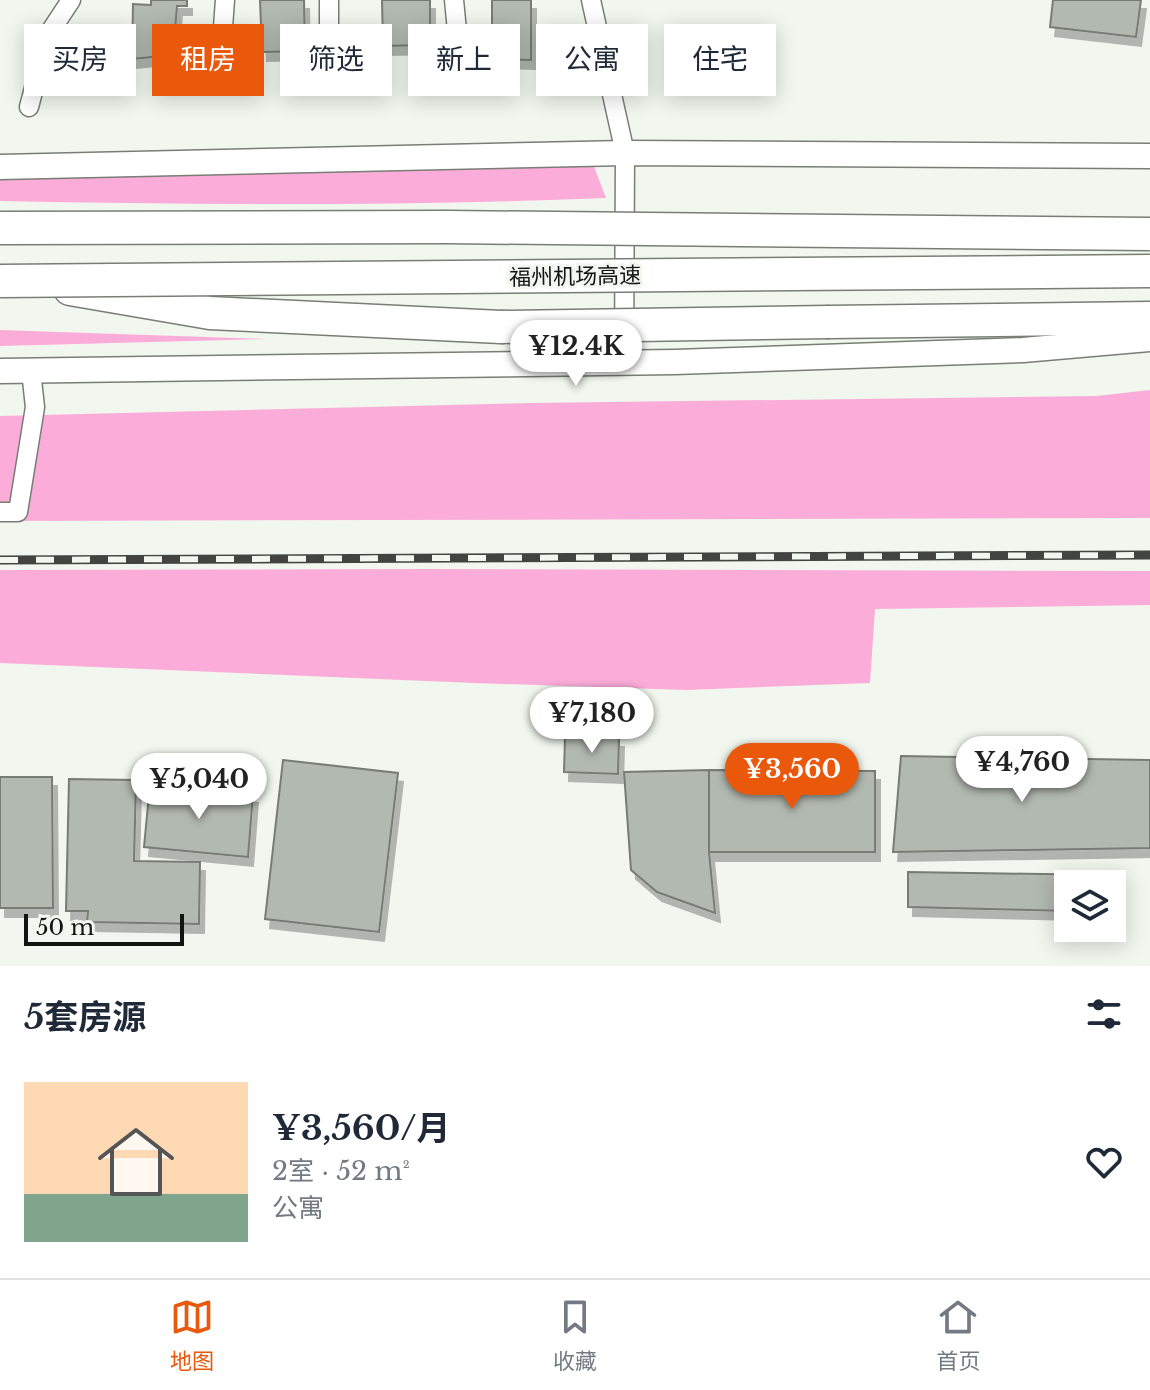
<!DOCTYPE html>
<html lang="zh">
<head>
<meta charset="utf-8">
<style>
	:root { --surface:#fff; --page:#f2f2f3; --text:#1f2937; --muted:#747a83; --line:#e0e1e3; --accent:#ea580c }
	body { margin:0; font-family:"Libre Baskerville","Noto Sans SC",serif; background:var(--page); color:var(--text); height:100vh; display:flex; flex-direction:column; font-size:30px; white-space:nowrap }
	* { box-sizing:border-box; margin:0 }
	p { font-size:26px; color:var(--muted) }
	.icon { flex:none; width:44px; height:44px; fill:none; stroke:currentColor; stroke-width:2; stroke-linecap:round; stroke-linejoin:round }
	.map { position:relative; height:966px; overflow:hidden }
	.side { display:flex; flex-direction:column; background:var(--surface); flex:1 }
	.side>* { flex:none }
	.hud { position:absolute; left:24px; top:24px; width:1102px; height:72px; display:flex; gap:16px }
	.fabs { position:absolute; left:1054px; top:870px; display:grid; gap:16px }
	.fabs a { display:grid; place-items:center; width:72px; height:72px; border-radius:0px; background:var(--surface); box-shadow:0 4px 20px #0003; font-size:40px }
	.scale { position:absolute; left:24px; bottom:20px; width:160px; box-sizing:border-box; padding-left:8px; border:4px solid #121411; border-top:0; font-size:22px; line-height:28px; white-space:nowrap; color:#121411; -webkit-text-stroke:6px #f1f7ee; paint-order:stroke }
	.price { position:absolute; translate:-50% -68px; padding:0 18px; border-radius:28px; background:#fff; color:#222; font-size:26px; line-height:52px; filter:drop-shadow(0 2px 4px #0008) }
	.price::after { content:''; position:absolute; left:50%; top:48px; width:24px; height:18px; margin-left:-12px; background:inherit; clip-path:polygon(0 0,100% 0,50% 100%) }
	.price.selected { background:var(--accent); color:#fff }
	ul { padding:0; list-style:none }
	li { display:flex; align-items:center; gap:24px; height:200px; padding:0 24px }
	li span { display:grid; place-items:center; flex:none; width:224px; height:160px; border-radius:0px; color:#555 }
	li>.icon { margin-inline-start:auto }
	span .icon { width:96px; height:96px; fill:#fffc; stroke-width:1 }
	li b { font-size:34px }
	h2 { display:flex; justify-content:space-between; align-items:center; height:96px; padding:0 24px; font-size:34px }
	.chip { padding:0 28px; border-radius:0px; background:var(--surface); box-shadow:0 4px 20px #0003; font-size:28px; line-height:72px }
	.chip.selected { background:var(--accent); color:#fff }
	.tabs { display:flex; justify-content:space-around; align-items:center; height:112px; border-top:2px solid var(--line); background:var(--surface); font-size:22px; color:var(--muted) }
	.tabs a { display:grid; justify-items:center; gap:4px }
	.tabs .selected { color:var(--accent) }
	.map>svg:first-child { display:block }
	.green { fill:#fcacd9 }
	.building { fill:#b2b9b0; stroke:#777d75; stroke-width:2; filter:url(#shadow) }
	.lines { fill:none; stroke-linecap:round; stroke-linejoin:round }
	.street-casing { stroke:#787e76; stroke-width:21 }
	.secondary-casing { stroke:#787e76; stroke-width:27 }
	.highway-casing { stroke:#787e76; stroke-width:35 }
	.street { stroke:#fff; stroke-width:18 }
	.secondary { stroke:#fff; stroke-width:24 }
	.highway { stroke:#fff; stroke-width:32 }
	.rail-casing { stroke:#41443f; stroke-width:9 }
	.rail { stroke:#f1f7ee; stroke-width:6; stroke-dasharray:18; stroke-linecap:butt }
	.highway-bridge-casing { stroke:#787e76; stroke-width:35; stroke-linecap:butt }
	.highway-bridge { stroke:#fff; stroke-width:32 }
	.labels { text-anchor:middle; stroke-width:6; stroke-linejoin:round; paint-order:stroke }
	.street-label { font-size:22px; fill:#121411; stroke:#f1f7ee }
</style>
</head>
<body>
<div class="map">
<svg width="1150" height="966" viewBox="0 0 1150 966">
	<defs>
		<filter id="shadow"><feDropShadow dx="5" dy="9" stdDeviation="0" flood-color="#0004"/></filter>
	</defs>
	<rect width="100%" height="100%" fill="#f1f7ee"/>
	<g class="green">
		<path d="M 593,164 L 606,198 C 404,206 202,205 0,201 L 0,178 Z"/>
		<polygon points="0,330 267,339 0,346"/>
		<polygon points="1150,390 1150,518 0,521 0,416 532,403 1096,396"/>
		<polygon points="428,569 1150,571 1150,605 875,609 870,683 686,690 474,683 0,663 0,570"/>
	</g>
	<g class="building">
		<polygon points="151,0 187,0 187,6 177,6 173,55 132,59 133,4 151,5"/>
		<polygon points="260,0 304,0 305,51 262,52"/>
		<polygon points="382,0 430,0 430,45 383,46"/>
		<polygon points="492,0 531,0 531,60 492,59"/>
		<polygon points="1053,0 1141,0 1136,37 1050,27"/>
		<polygon points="565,736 619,738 618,774 564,772"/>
		<polygon points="901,756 1150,760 1150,848 893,852"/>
		<polygon points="283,760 398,773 379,932 265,919"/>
		<polygon points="709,770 875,771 875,852 709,852"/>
		<polygon points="709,770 709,852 715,913 657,892 631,870 624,772"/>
		<polygon points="0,777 52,777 53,908 0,908"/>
		<polygon points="69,779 136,780 134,861 200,862 199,924 87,922 88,911 66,911"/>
		<polygon points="150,784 253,794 248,857 144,847"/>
		<polygon points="908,872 1110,875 1111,884 1068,884 1068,911 908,907"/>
	</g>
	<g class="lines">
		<defs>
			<g id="street">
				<polyline points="329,0 329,47"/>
				<polyline points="454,0 458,41"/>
				<polyline points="591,0 625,153 624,363"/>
				<polyline points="221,54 225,0"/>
				<polyline points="29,107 48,35 71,0"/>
				<polyline points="0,512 18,512 35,407 31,371"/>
			</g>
			<g id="secondary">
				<polyline points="0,167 625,153 1150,156"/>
				<polyline points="0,371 675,362 1023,350 1150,339"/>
			</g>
			<g id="highway">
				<polyline points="70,289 210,313 501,327"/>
				<polyline points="829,322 1150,318"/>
			</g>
		</defs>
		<use href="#street" class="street-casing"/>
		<use href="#secondary" class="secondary-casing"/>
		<use href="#highway" class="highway-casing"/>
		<use href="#street" class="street"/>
		<use href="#secondary" class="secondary"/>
		<use href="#highway" class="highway"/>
		<defs>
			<polyline id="rail" points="0,560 1150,555"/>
		</defs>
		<use href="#rail" class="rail-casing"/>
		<use href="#rail" class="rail"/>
		<defs>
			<g id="highway-bridge">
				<polyline points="0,228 447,227 1150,234"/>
				<polyline points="0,281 1150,271"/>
				<polyline points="501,327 829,322"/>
			</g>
		</defs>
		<use href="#highway-bridge" class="highway-bridge-casing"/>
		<use href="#highway-bridge" class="highway-bridge"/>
	</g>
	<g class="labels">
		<g class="street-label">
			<text transform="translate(575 276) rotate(-1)" y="8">福州机场高速</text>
		</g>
	</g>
</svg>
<div class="fabs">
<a><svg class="icon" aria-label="layers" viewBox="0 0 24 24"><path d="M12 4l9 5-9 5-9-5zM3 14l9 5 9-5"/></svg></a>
</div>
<div class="scale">50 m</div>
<b class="price" style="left:576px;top:388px">¥12.4K</b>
<b class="price" style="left:592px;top:755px">¥7,180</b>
<b class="price" style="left:1022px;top:804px">¥4,760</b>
<b class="price selected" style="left:792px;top:811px">¥3,560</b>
<b class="price" style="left:199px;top:821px">¥5,040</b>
<div class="hud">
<a class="chip">买房</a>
<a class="chip selected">租房</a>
<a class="chip">筛选</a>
<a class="chip">新上</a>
<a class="chip">公寓</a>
<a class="chip">住宅</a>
</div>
</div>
<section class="side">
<h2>5套房源<svg class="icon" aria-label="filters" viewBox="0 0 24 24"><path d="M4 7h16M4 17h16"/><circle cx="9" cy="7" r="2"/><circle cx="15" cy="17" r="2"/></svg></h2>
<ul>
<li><span style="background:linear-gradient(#ffd9b3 70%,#7fa58c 0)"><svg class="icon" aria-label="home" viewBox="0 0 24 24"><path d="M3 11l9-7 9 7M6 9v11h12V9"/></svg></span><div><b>¥3,560/月</b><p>2室 · 52 m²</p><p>公寓</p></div><svg class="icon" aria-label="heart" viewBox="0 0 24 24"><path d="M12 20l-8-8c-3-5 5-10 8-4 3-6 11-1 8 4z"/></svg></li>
</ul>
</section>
<nav class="tabs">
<a class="selected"><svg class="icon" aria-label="map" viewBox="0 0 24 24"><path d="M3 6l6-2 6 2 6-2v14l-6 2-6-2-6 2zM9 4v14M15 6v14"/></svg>地图</a>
<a><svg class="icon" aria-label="saved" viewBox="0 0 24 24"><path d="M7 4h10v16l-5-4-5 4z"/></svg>收藏</a>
<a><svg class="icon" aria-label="home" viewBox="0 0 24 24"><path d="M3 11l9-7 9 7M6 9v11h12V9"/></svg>首页</a>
</nav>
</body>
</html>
